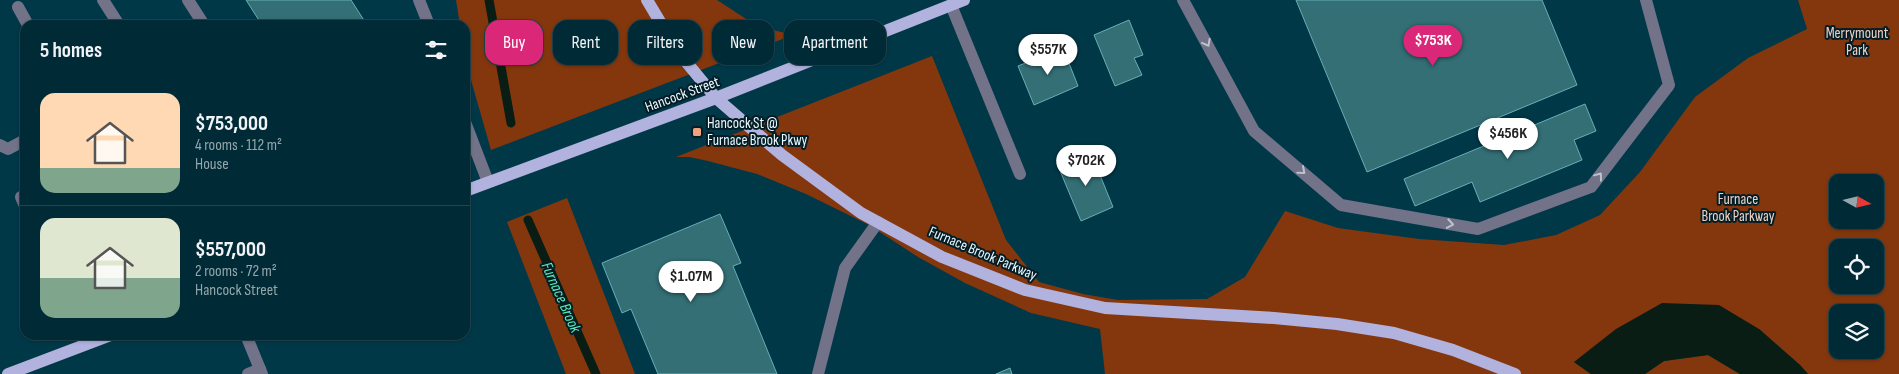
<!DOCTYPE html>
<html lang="en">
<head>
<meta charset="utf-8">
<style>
	:root { --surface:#002a36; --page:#0a323e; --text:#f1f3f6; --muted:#95a7ad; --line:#224651; --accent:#db2777 }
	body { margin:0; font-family:"Sofia Sans Condensed",sans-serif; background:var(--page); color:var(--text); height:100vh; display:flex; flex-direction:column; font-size:19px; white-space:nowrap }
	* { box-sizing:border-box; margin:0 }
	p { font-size:16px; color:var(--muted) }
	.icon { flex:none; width:28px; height:28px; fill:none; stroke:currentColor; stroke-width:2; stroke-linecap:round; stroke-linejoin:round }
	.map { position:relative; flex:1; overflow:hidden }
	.sheet { position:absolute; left:20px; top:20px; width:450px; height:320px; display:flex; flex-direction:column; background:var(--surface); border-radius:15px; box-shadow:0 1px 4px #0004,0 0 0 1px var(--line) }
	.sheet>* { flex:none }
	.top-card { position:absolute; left:485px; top:20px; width:475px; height:45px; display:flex; gap:10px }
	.needle { width:32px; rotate:98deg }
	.fabs { position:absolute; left:1829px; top:174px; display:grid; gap:10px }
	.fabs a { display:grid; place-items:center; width:55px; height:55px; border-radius:10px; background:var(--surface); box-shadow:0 1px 4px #0004,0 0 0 1px var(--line); font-size:25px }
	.price { position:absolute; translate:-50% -42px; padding:0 11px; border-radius:18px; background:#fff; color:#222; font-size:16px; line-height:32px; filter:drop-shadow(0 1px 2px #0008) }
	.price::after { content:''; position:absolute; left:50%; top:30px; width:15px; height:11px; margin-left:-8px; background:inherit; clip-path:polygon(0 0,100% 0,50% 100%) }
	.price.current { background:var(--accent); color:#fff }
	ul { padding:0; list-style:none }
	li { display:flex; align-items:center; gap:15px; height:125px; padding:0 20px }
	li+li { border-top:1px solid var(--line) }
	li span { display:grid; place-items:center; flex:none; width:140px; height:100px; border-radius:15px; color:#555 }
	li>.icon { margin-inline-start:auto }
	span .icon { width:60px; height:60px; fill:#fffc; stroke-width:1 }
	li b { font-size:21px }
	h2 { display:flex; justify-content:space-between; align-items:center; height:60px; padding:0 20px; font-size:21px }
	.pill { padding:0 18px; border-radius:15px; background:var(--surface); box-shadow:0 1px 4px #0004,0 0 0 1px var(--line); font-size:18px; line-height:45px }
	.pill.current { background:var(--accent); color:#fff }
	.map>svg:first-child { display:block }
	.green { fill:#84370d; fill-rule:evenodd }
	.water { fill:#091d14 }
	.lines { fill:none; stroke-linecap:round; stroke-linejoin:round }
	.stream { stroke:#091d14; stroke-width:9 }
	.building { fill:#336f75; stroke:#66afb7 }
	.minor { stroke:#727288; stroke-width:12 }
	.major { stroke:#b2b2df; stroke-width:12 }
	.oneway { stroke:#bbc2ce }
	.poi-dot { fill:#f1a17d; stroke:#031d26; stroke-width:2 }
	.labels { text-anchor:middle; stroke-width:4; stroke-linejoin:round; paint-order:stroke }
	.park-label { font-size:15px; fill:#efd1c5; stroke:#031d26 }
	.street-label { font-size:15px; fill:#ebf8fd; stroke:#031d26 }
	.poi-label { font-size:15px; fill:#ebf8fd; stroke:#031d26; text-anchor:start }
	.water-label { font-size:16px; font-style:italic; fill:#5becb5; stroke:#031d26 }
</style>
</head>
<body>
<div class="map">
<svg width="1899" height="374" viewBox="0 0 1899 374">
	<rect width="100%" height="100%" fill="#003848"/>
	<g class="green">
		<polygon points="456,0 717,0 757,26 793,35 491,150 467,66 465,25 460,25"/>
		<path d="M 1798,0 L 1899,0 L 1899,374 L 1808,374 L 1800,365 L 1759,329 L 1574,362 L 1591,374 L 1105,374 L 1100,329 L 1031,313 L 965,283 L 918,257 L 869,225 L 806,194 L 757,174 L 708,161 L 689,157 L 676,157 L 932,56 L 1006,240 L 1039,282 L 1083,294 L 1118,300 L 1207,299 L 1245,277 L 1285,211 L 1338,228 L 1419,239 L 1504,245 L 1556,235 L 1600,215 L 1640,172 L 1695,97 L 1748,58 L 1807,29 ZM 1838,182 L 1875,182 L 1875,220 L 1838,220 ZM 1838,248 L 1875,248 L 1875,285 L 1838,285 ZM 1838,312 L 1875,312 L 1875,350 L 1838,350 Z"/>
		<polygon points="567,198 635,374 566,374 507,222"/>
		<polygon points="1708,355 1740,374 1645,374 1664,361"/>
	</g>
	<polygon class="water" points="1662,303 1719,305 1759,329 1800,365 1808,374 1740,374 1708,355 1664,361 1645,374 1591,374 1574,362 1616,329"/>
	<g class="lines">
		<g class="stream">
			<polyline points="489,0 511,123"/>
			<polyline points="528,220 596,374"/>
		</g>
	</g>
	<g class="building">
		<polygon points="246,0 351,0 367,25 262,25"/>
		<polygon points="1296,0 1542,0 1577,85 1367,172"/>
		<polygon points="1129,20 1143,55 1134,58 1142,75 1115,86 1094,35"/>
		<polygon points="1063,48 1078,86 1034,105 1018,66"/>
		<polygon points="1585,104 1596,131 1574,140 1582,160 1480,202 1472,182 1415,206 1404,179"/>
		<polygon points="1091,153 1113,207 1081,221 1058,166"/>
		<polygon points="720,214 741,263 733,266 777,374 658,374 631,309 622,313 602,263"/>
		<polygon points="1010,368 1012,374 996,374"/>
	</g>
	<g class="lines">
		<g class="minor">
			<polyline points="103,0 119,25"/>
			<polyline points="188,0 204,25"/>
			<polyline points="419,0 429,25"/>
			<polyline points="1183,0 1254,131 1341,205 1478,229 1591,187 1669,85 1646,0"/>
			<polyline points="951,5 1020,174"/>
			<polyline points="18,7 28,25"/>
			<polyline points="465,122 488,182"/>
			<polyline points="0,145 8,149 25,140"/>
			<polyline points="21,197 25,206"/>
			<polyline points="246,335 262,374"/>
			<polyline points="248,374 260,369"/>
			<polyline points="818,374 845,268 878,222"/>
		</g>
		<g class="major">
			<polyline points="647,0 678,52 716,98 782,155 861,213 942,257 1025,290 1105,308 1274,318 1337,324 1394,333 1453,350 1515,374"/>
			<polyline points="465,191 716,98 964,0"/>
			<polyline points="8,374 111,335"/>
		</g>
	</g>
	<defs><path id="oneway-chevron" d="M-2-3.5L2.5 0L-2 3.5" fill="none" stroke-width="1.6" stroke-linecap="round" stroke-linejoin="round" transform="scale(1.25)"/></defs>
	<g class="oneway">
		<use href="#oneway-chevron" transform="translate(1207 43) rotate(62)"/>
		<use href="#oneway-chevron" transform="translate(1302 171) rotate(41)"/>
		<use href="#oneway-chevron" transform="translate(1599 176) rotate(-53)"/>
		<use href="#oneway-chevron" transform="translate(1450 224) rotate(10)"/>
	</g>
	<rect class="poi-dot" x="692" y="127" width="10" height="10" rx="2.5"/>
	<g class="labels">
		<g class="park-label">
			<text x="1857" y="38">Merrymount<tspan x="1857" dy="17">Park</tspan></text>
			<text x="1738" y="204">Furnace<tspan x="1738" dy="17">Brook Parkway</tspan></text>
		</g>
		<g class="street-label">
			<text transform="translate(682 94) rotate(-20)" y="5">Hancock Street</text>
			<text transform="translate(983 253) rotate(23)" y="5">Furnace Brook Parkway</text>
		</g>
		<g class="poi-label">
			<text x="707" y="128">Hancock St @<tspan x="707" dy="17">Furnace Brook Pkwy</tspan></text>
		</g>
		<g class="water-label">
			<text transform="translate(562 297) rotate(66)" y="6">Furnace Brook</text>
		</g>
	</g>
</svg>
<div class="fabs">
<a><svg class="needle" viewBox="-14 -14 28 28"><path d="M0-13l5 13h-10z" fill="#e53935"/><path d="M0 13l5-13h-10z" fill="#95a7ad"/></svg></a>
<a><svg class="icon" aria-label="locate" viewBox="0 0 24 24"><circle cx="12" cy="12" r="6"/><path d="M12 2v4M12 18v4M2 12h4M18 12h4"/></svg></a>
<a><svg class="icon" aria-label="layers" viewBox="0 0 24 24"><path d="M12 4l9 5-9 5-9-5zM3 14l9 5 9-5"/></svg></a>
</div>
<b class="price current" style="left:1433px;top:67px">$753K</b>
<b class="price" style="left:1048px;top:76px">$557K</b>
<b class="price" style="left:1508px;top:160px">$456K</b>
<b class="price" style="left:1086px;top:187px">$702K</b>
<b class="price" style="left:691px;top:303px">$1.07M</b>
<div class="top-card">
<a class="pill current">Buy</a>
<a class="pill">Rent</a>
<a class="pill">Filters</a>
<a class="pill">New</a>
<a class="pill">Apartment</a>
</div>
<section class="sheet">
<h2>5 homes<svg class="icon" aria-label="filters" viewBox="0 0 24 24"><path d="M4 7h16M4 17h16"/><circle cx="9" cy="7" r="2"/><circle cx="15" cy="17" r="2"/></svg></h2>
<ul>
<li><span style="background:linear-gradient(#ffd9b3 75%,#7fa58c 0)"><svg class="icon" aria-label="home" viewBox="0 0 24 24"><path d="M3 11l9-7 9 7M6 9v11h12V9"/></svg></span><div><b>$753,000</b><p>4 rooms · 112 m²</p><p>House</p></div></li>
<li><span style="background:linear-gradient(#dfe7d0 60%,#7fa58c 0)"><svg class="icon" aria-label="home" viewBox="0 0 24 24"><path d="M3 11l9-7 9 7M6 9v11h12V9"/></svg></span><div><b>$557,000</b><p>2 rooms · 72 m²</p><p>Hancock Street</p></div></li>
</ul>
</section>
</div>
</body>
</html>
